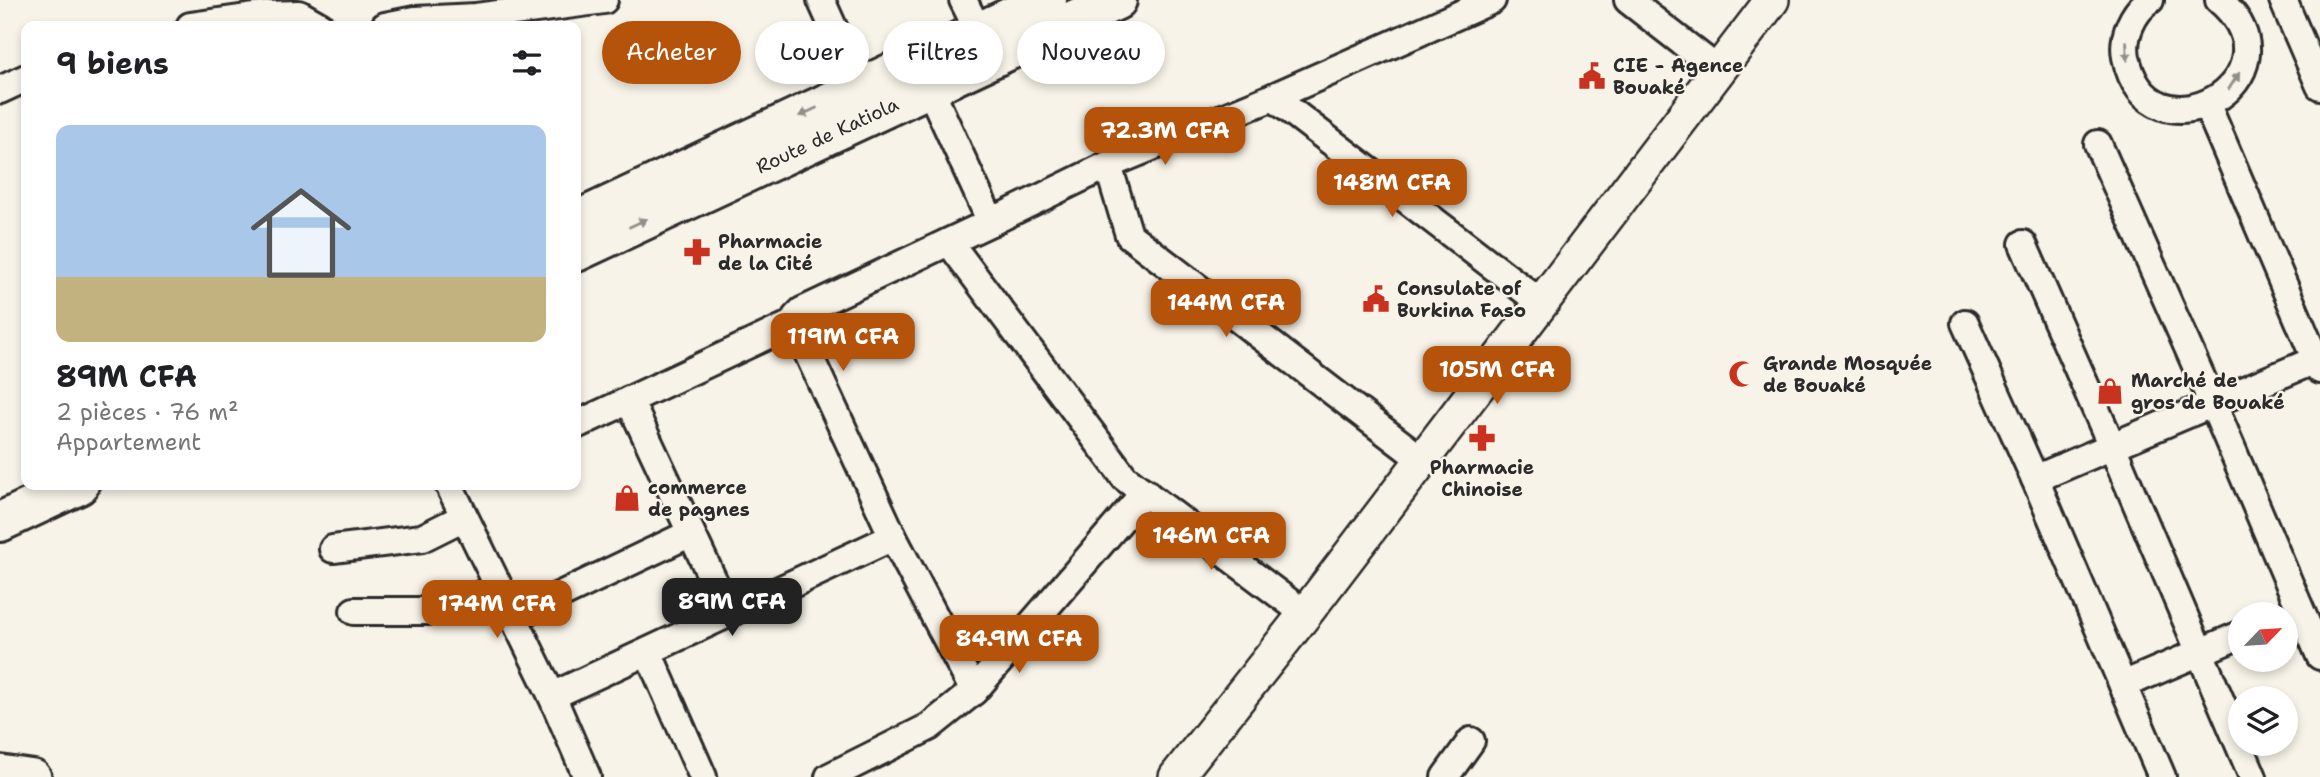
<!DOCTYPE html>
<html lang="fr">
<head>
<meta charset="utf-8">
<style>
	:root { --surface:#fff; --page:#f2f2f2; --text:#202124; --muted:#757577; --accent:#b45309 }
	body { margin:0; font-family:"Shantell Sans",sans-serif; background:var(--page); color:var(--text); height:100vh; display:flex; flex-direction:column; font-size:26px; white-space:nowrap }
	* { box-sizing:border-box; margin:0 }
	p { font-size:23px; color:var(--muted) }
	.icon { flex:none; width:38px; height:38px; fill:none; stroke:currentColor; stroke-width:2; stroke-linecap:round; stroke-linejoin:round }
	.map { position:relative; flex:1; overflow:hidden }
	.details { position:absolute; left:21px; top:21px; width:560px; height:469px; display:flex; flex-direction:column; background:var(--surface); border-radius:14px; box-shadow:0 4px 10px #0003 }
	.details>* { flex:none }
	.hud { position:absolute; left:602px; top:21px; width:665px; height:63px; display:flex; gap:14px }
	.needle { width:46px; rotate:65deg }
	.buttons { position:absolute; left:2228px; top:602px; display:grid; gap:14px }
	.buttons a { display:grid; place-items:center; width:70px; height:70px; border-radius:50%; background:var(--surface); box-shadow:0 4px 10px #0003; font-size:35px }
	.price { position:absolute; translate:-50% -60px; padding:0 16px; border-radius:14px; background:var(--accent); color:#fff; font-size:23px; line-height:46px; filter:drop-shadow(0 2px 4px #0008) }
	.price::after { content:''; position:absolute; left:50%; top:42px; width:21px; height:16px; margin-left:-10px; background:inherit; clip-path:polygon(0 0,100% 0,50% 100%) }
	.price.active { background:#222; color:#fff }
	ul { padding:0; list-style:none }
	li { display:grid; align-content:center; gap:14px; height:371px; padding:0 35px }
	li span { display:grid; place-items:center; height:217px; border-radius:14px; color:#555 }
	li>.icon { margin-inline-start:auto }
	span .icon { width:126px; height:126px; fill:#fffc; stroke-width:1 }
	li b { font-size:30px }
	h2 { display:flex; justify-content:space-between; align-items:center; height:84px; padding:0 35px; font-size:30px }
	.tag { padding:0 24px; border-radius:32px; background:var(--surface); box-shadow:0 4px 10px #0003; font-size:24px; line-height:63px }
	.tag.active { background:var(--accent); color:#fff }
	.map>svg:first-child { display:block }
	.lines { fill:none; stroke-linecap:round; stroke-linejoin:round }
	.minor-casing { stroke:#2b2b2b; stroke-width:32 }
	.major-casing { stroke:#2b2b2b; stroke-width:38 }
	.highway-casing { stroke:#2b2b2b; stroke-width:44 }
	.minor { stroke:#f7f3e8; stroke-width:26 }
	.major { stroke:#f7f3e8; stroke-width:33 }
	.highway { stroke:#f7f3e8; stroke-width:38 }
	.oneway { fill:#918f8a }
	.labels { text-anchor:middle; stroke-width:5; stroke-linejoin:round; paint-order:stroke }
	.poi-label { font-size:19px; font-weight:bold; fill:#2b2b2b; stroke:#f7f3e8; text-anchor:start }
	.street-label { font-size:19px; fill:#2b2b2b; stroke:#f7f3e8 }
</style>
</head>
<body>
<div class="map">
<svg width="2320" height="777" viewBox="0 0 2320 777">
	<rect width="100%" height="100%" fill="#f7f3e8"/>
	<filter id="ink" filterUnits="userSpaceOnUse"><feTurbulence type="fractalNoise" baseFrequency=".0143" numOctaves="2"/><feDisplacementMap in="SourceGraphic" scale="14" xChannelSelector="R" yChannelSelector="G"/><feConvolveMatrix kernelMatrix="1 2 1 2 8 2 1 2 1" color-interpolation-filters="sRGB"/></filter>
	<g filter="url(#ink)">
		<g class="lines">
			<defs>
				<g id="minor">
					<polyline points="821,0 860,87"/>
					<polyline points="963,0 979,32"/>
					<polyline points="1628,0 1718,70"/>
					<path d="M 2150,0 C 2133,12 2122,36 2126,57 C 2148,168 2309,78 2219,0"/>
					<polyline points="2283,0 2320,86"/>
					<polyline points="190,26 268,15 299,14 320,26"/>
					<polyline points="385,26 415,20 476,17 604,0"/>
					<polyline points="929,87 991,222 1108,165 1273,97 1492,0"/>
					<polyline points="0,90 26,78"/>
					<polyline points="1273,97 1541,303"/>
					<polyline points="2207,105 2320,370"/>
					<polyline points="2098,144 2213,404 2320,656"/>
					<polyline points="1108,165 1129,235 1422,460"/>
					<polyline points="949,242 1125,478 1305,614"/>
					<polyline points="2023,244 2112,446 2253,777"/>
					<polyline points="794,323 796,317 802,311 991,222"/>
					<polyline points="1965,323 2035,479 2162,777"/>
					<polyline points="629,400 729,614"/>
					<polyline points="576,425 794,323 893,537 974,691"/>
					<polyline points="2035,479 2320,358"/>
					<polyline points="449,485 552,696 587,777"/>
					<polyline points="333,549 422,538 464,517"/>
					<polyline points="354,611 428,611 461,605 498,587"/>
					<polyline points="512,618 691,533"/>
					<polyline points="648,652 703,777"/>
					<polyline points="2123,685 2240,635"/>
					<polyline points="552,696 893,537"/>
					<polyline points="829,777 929,727 974,691 1145,492"/>
					<polyline points="1445,777 1471,741"/>
				</g>
				<g id="major">
					<polyline points="0,772 34,777"/>
					<polyline points="1176,777 1305,614 1772,0"/>
				</g>
				<g id="highway">
					<polyline points="576,221 1047,0"/>
					<polyline points="576,252 1117,0"/>
					<polyline points="0,522 79,485"/>
				</g>
			</defs>
			<use href="#minor" class="minor-casing"/>
			<use href="#major" class="major-casing"/>
			<use href="#highway" class="highway-casing"/>
			<use href="#minor" class="minor"/>
			<use href="#major" class="major"/>
			<use href="#highway" class="highway"/>
		</g>
		<defs><path id="oneway-solid" d="M-6-.8H1V-3.2L6.5 0L1 3.2V.8H-6Z" transform="scale(1.75)"/></defs>
		<g class="oneway">
			<use href="#oneway-solid" transform="translate(2127 51) rotate(87)"/>
			<use href="#oneway-solid" transform="translate(2234 81) rotate(-57)"/>
			<use href="#oneway-solid" transform="translate(808 112) rotate(155)"/>
			<use href="#oneway-solid" transform="translate(638 223) rotate(-25)"/>
		</g>
	</g>
	<defs>
		<symbol id="civic-bare" viewBox="-9 -9 18 18"><path d="M-.6-6.5H3V-4.5H.6V-3L4-1V1h2V6H-6V1h2V-1L-.6-3ZM-1.2 2.5V6h2.4V2.5Z" fill="#c8321e" stroke="#f7f3e8" stroke-width="2.5" paint-order="stroke"/></symbol>
		<symbol id="pharmacy-bare" viewBox="-9 -9 18 18"><path d="M-2-6h4v4h4v4h-4v4h-4v-4h-4v-4h4Z" fill="#c8321e" stroke="#f7f3e8" stroke-width="2.5" paint-order="stroke"/></symbol>
		<symbol id="mosque-bare" viewBox="-9 -9 18 18"><path d="M3.5-4.9A6 6 0 1 0 3.5 4.9A5 5 0 1 1 3.5-4.9Z" fill="#c8321e" stroke="#f7f3e8" stroke-width="2.5" paint-order="stroke"/></symbol>
		<symbol id="shop-bare" viewBox="-9 -9 18 18"><path d="M-5-2.5h2.3a2.7 3.5 0 0 1 5.4 0H5L5.5 6h-11ZM-1.5-2.5h3a1.5 2.3 0 0 0-3 0Z" fill="#c8321e" stroke="#f7f3e8" stroke-width="2.5" paint-order="stroke"/></symbol>
	</defs>
	<g fill-rule="evenodd">
		<use href="#civic-bare" x="1573" y="57" width="38" height="38"/>
		<use href="#pharmacy-bare" x="678" y="233" width="38" height="38"/>
		<use href="#civic-bare" x="1357" y="280" width="38" height="38"/>
		<use href="#mosque-bare" x="1723" y="355" width="38" height="38"/>
		<use href="#shop-bare" x="2091" y="372" width="38" height="38"/>
		<use href="#pharmacy-bare" x="1463" y="419" width="38" height="38"/>
		<use href="#shop-bare" x="608" y="479" width="38" height="38"/>
	</g>
	<g class="labels">
		<g class="poi-label">
			<text x="1613" y="72">CIE - Agence<tspan x="1613" dy="22">Bouaké</tspan></text>
			<text x="718" y="248">Pharmacie<tspan x="718" dy="22">de la Cité</tspan></text>
			<text x="1397" y="295">Consulate of<tspan x="1397" dy="22">Burkina Faso</tspan></text>
			<text x="1763" y="370">Grande Mosquée<tspan x="1763" dy="22">de Bouaké</tspan></text>
			<text x="2131" y="387">Marché de<tspan x="2131" dy="22">gros de Bouaké</tspan></text>
			<text x="1482" y="474" text-anchor="middle">Pharmacie<tspan x="1482" dy="22">Chinoise</tspan></text>
			<text x="648" y="494">commerce<tspan x="648" dy="22">de pagnes</tspan></text>
		</g>
		<g class="street-label">
			<text transform="translate(827 135) rotate(-25)" y="7">Route de Katiola</text>
		</g>
	</g>
</svg>
<div class="buttons">
<a><svg class="needle" viewBox="-14 -14 28 28"><path d="M0-13l5 13h-10z" fill="#e53935"/><path d="M0 13l5-13h-10z" fill="#757577"/></svg></a>
<a><svg class="icon" aria-label="layers" viewBox="0 0 24 24"><path d="M12 4l9 5-9 5-9-5zM3 14l9 5 9-5"/></svg></a>
</div>
<b class="price" style="left:1165px;top:167px">72.3M CFA</b>
<b class="price" style="left:1392px;top:219px">148M CFA</b>
<b class="price" style="left:1226px;top:339px">144M CFA</b>
<b class="price" style="left:843px;top:373px">119M CFA</b>
<b class="price" style="left:1497px;top:406px">105M CFA</b>
<b class="price" style="left:1211px;top:572px">146M CFA</b>
<b class="price active" style="left:732px;top:638px">89M CFA</b>
<b class="price" style="left:497px;top:640px">174M CFA</b>
<b class="price" style="left:1019px;top:675px">84.9M CFA</b>
<div class="hud">
<a class="tag active">Acheter</a>
<a class="tag">Louer</a>
<a class="tag">Filtres</a>
<a class="tag">Nouveau</a>
</div>
<section class="details">
<h2>9 biens<svg class="icon" aria-label="filters" viewBox="0 0 24 24"><path d="M4 7h16M4 17h16"/><circle cx="9" cy="7" r="2"/><circle cx="15" cy="17" r="2"/></svg></h2>
<ul>
<li><span style="background:linear-gradient(#a9c7e8 70%,#c2b280 0)"><svg class="icon" aria-label="home" viewBox="0 0 24 24"><path d="M3 11l9-7 9 7M6 9v11h12V9"/></svg></span><div><b>89M CFA</b><p>2 pièces · 76 m²</p><p>Appartement</p></div></li>
</ul>
</section>
</div>
</body>
</html>
